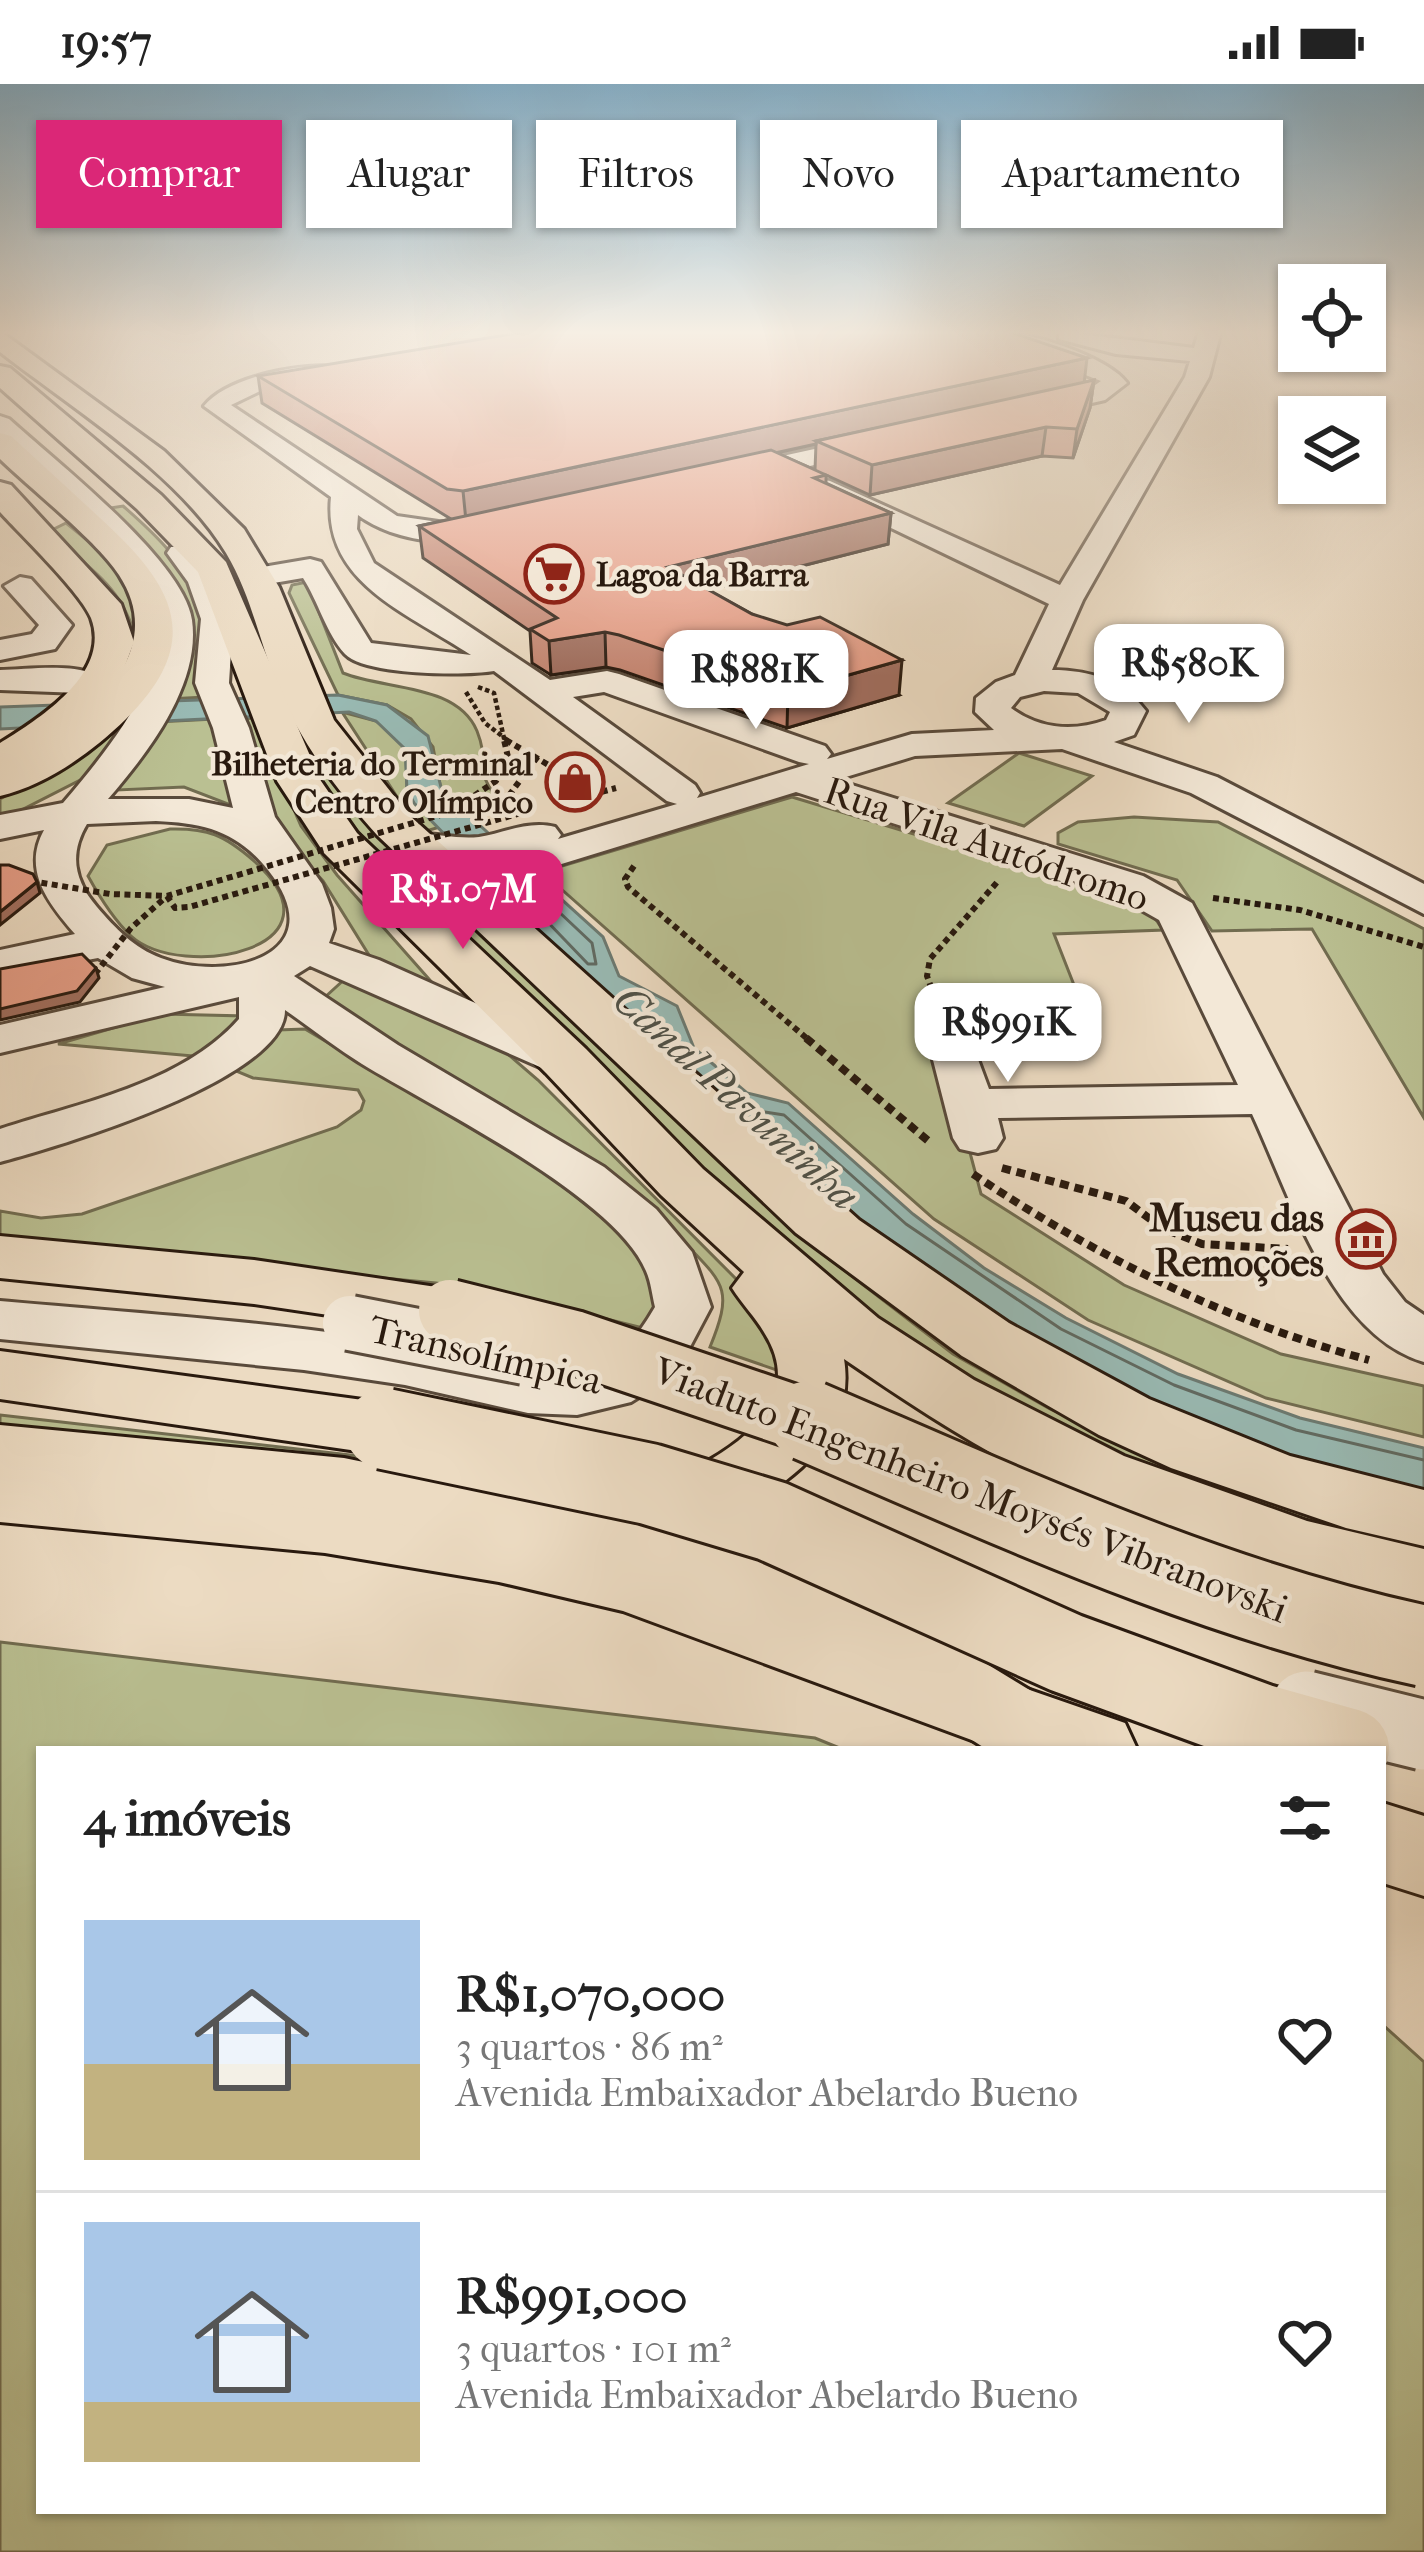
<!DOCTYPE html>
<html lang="pt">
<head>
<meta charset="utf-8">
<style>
	:root { --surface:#fff; --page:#f2f2f2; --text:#222; --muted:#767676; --line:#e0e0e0; --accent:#db2777 }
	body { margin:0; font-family:"IM FELL French Canon",serif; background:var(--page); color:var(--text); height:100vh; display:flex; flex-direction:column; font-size:45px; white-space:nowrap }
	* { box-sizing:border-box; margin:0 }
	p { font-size:39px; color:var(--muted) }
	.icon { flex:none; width:66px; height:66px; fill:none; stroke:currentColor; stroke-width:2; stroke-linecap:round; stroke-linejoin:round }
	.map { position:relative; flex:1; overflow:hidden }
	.drawer { position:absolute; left:36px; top:1662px; width:1350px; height:768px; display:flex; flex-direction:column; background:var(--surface); border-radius:0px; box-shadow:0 3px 9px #0004 }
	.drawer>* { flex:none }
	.hud { position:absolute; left:36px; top:36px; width:1353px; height:108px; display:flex; gap:24px }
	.fabs { position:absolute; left:1278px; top:180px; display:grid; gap:24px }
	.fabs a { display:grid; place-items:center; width:108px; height:108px; border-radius:0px; background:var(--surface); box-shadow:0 3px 9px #0004; font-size:60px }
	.price { position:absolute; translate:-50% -102px; padding:0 27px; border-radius:24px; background:#fff; color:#222; font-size:39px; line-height:78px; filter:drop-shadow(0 3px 6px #0008) }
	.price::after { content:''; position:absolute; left:50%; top:72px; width:36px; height:27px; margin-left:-18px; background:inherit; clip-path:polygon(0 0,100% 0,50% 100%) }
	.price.active { background:var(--accent); color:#fff }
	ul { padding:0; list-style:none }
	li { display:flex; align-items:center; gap:36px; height:300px; padding:0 48px }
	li+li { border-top:3px solid var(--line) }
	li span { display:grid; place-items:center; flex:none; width:336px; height:240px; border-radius:0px; color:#555 }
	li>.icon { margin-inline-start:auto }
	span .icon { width:144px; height:144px; fill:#fffc; stroke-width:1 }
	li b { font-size:51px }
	h2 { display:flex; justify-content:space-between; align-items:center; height:144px; padding:0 48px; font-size:51px }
	.pill { padding:0 42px; border-radius:0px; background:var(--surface); box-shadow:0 3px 9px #0004; font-size:42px; line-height:108px }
	.pill.active { background:var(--accent); color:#fff }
	.status { display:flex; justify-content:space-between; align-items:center; height:84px; padding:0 60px; background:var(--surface); direction:ltr }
	.status svg { height:33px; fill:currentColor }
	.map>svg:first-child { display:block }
	.green { fill:#bac092; stroke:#716c50; stroke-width:3 }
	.water { fill:#99bbb5; stroke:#6c7a72; stroke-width:3 }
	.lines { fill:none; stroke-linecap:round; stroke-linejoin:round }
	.shore { stroke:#606a62; stroke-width:3 }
	.minor-casing { stroke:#594a3b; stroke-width:6 }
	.major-casing { stroke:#28190e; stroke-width:6 }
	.highway-casing { stroke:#28190e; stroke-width:6 }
	.path-far2 { stroke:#28190e; stroke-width:4.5; stroke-dasharray:4.5 3; stroke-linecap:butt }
	.path-far1 { stroke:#28190e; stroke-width:6; stroke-dasharray:6 4.5; stroke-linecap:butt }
	.path { stroke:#28190e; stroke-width:8; stroke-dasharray:9 6; stroke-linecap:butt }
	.minor { fill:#f3e8d7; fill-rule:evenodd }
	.major { fill:#ecdbc2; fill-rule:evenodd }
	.highway { fill:#ecdbc2; fill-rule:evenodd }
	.minor-bridge-far1-casing { stroke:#594a3b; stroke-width:60; stroke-linecap:butt }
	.minor-bridge-casing { stroke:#594a3b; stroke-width:75; stroke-linecap:butt }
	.highway-bridge-far1-casing { stroke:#28190e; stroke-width:68; stroke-linecap:butt }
	.highway-bridge-casing { stroke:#28190e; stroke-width:86; stroke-linecap:butt }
	.path-bridge-far1 { stroke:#28190e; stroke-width:4.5; stroke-dasharray:4.5 3; stroke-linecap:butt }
	.path-bridge { stroke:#28190e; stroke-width:6; stroke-dasharray:6 4.5; stroke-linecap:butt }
	.minor-bridge-far1 { stroke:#f3e8d7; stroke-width:54 }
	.minor-bridge { stroke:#f3e8d7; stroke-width:69 }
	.highway-bridge-far1 { stroke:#ecdbc2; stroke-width:62 }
	.highway-bridge { stroke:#ecdbc2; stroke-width:80 }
	.wall { fill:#c58672; stroke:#28190e; stroke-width:3; fill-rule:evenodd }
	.shaded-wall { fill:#a06d5d; stroke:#28190e; stroke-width:3 }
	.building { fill:#e59c85; stroke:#28190e; stroke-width:3 }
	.labels { text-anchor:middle; stroke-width:9; stroke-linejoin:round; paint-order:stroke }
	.far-poi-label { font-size:33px; font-weight:bold; fill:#28190e; stroke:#f3e8d7; text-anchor:start }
	.street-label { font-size:39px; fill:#28190e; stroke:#f3e8d7 }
	.poi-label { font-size:39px; font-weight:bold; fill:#28190e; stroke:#f3e8d7; text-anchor:end }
	.water-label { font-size:42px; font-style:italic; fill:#505248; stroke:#f3e8d7 }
</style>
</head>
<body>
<div class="status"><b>19:57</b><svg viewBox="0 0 49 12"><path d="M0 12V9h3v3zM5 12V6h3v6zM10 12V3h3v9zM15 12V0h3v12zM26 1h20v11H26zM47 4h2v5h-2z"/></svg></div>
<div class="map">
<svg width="1424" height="2468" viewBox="0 0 1424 2468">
	<rect width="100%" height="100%" fill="#ecdbc2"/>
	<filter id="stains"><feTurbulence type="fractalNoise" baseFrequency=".00167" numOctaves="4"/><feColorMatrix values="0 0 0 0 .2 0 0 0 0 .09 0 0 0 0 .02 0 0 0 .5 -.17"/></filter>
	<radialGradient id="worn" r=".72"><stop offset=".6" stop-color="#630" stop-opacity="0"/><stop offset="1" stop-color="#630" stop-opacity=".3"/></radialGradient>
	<g class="green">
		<path d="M 123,422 C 201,490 205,513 206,613 L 168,615 L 98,426 Z"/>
		<path d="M 66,439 L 119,482 L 131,499 L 140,567 C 124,506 102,495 57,455 L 54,445 Z"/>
		<path d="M 307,498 L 343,589 C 384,606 457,599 477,647 C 492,685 469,683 505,724 L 474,734 L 441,706 L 433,663 L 411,635 L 387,621 L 338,611 L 289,509 L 292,501 Z"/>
		<polygon points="342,628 376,637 395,651 406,665 407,707 440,743 426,747 403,722"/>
		<polygon points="254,634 301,742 337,791 436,903 380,883 369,871 323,797 278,748 237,635"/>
		<path d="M 291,634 L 350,719 L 440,811 L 438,817 L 430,822 C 361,755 330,724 291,634 Z"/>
		<polygon points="215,635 246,727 184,703 118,706 156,638"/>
		<path d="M 136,639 L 90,691 L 0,737 L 0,715 C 22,704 123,640 136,639 Z"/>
		<polygon points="1019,669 1092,692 1024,742 948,719"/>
		<polygon points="792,713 1118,812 1152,830 1163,846 1054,850 1094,952 941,960 981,1110 1124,1201 1281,1270 1424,1302 1424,1353 1266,1314 1088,1236 934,1135 542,788"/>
		<polygon points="1134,733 1218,738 1424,845 1424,1034 1312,845 1212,847 1177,796 1058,760 1058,749 1078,738"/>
		<path d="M 170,745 C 208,744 224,751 253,776 C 353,865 182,898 131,852 C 115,837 99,812 88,792 L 107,761 Z"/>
		<polygon points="464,834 827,1173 953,1270 1050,1325 1155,1374 1424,1461 1424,1479 1353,1464 1037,1341 805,1185 449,837"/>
		<path d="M 346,894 L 489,954 L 538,996 L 755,1214 L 788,1290 L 710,1263 C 734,1204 724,1200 682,1156 L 324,914 Z"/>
		<polygon points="161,930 244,932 204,969 193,972 58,960"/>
		<polygon points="305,945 545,1088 651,1173 659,1248 518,1213 436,1199 0,1158 0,1127 41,1134 82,1130 337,1043 361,1026 364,1017 358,1006 253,994 236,987 235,982 277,946"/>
		<polygon points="0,1331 552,1394 544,1398 0,1342"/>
		<polygon points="0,1558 815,1654 842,1665 39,1665 39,2427 1383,2427 1383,1941 1424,1978 1424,2468 0,2468"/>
	</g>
	<polygon class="water" points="338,611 387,621 428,652 442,707 603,853 619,892 677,922 694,964 747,1009 788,1019 913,1130 984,1184 1066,1234 1178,1290 1300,1334 1424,1364 1424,1427 1042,1287 683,995 414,719 407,706 405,665 376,637 349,628 0,645 0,623"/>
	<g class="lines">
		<g class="shore">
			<polyline points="514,803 588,880 596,880 592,859 525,796"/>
			<polyline points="739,1024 784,1031 906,1140 1061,1245 1174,1301 1296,1346 1424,1376"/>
		</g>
		<defs>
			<g id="minor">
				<path d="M 992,247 C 1025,246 1107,272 1127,299 L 1105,316 L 1017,336 L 1008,334 L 1005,329 L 1008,324 L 1088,306 L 1101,297 L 1000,258 Z"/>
				<path d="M 1058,247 L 1194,264 L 1199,247 L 1221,247 L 1209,293 L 1083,516 L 1052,586 C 1089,586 1123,596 1146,627 L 1134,651 L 1114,658 L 1217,693 L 1424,800 L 1424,830 L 1191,709 L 1062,665 L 915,672 L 836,696 L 1143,792 L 1192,819 L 1383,1190 L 1405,1218 L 1424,1231 L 1424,1278 C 1331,1251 1290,1111 1252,1030 L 998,1034 L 1003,1054 L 996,1065 L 978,1069 L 960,1065 L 953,1054 L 932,972 L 939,962 L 956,958 L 973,962 L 989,1005 L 1238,1001 L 1159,836 L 1113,810 L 796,708 L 529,790 L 511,801 L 496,830 L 422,853 L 407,849 L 400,840 L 407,831 L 464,813 L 478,785 L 503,772 C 469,779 435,778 401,770 L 395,761 L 401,752 C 427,746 453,756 479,753 C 504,749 529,736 555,743 L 561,751 L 558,755 L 677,720 L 667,717 L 494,587 C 465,592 364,591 345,570 C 326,549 318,517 303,494 L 256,502 L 245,500 L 241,493 L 245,486 L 310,475 L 321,478 L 371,559 L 471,571 C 408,529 322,499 331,413 L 204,322 C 227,293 305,277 341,284 L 341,294 L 260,307 L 231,321 L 397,432 L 466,442 L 493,436 L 508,445 L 503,451 C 456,463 398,460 358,431 L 357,445 L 374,479 L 550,596 L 607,587 L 619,590 L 825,662 L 831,670 L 827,675 L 912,650 L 994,646 L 975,628 L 976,614 L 996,598 L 1015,591 L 1049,520 L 806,403 L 820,395 L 830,397 L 1060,501 L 1185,293 L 1190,277 L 1116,270 L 1059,255 ZM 1044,607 L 1078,609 L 1110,628 L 1106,636 C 1073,648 1039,645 1011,624 L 1020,613 ZM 604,608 L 799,678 L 809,680 L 697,714 L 700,709 L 695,701 L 573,613 Z"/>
				<path d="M 0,332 L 9,335 C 55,377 184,477 192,536 C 201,600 148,669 108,715 L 189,715 L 233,724 L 213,644 L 195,599 L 201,535 L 188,498 L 167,469 L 171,463 L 193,463 L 218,497 L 233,535 L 229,599 L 249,644 L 275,733 L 322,800 L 331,824 L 334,845 L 329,859 L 379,876 L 583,967 L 590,977 L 583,987 L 566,991 L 549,987 L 310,882 L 294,892 L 398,961 L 604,1083 L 656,1125 L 692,1168 L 711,1223 L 683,1276 L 655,1303 L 631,1318 L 577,1331 L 528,1329 L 405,1301 L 304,1286 L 0,1255 L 0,1217 C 119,1228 238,1235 356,1252 C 417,1261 536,1302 591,1286 C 620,1278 641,1247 655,1223 C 652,1211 651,1198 646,1187 C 615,1112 432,1023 362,980 C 335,963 311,944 285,926 C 286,995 57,1063 0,1078 L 0,1045 C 79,1019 182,1000 239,935 L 239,913 L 0,969 L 0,941 L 165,903 L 132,894 L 98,874 L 0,892 L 0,866 L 75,850 C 48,819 22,786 44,746 L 0,755 L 0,731 L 63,719 C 230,525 156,504 0,354 ZM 156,737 C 204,739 237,747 268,786 C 336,872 227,899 161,874 C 134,864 115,844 97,823 C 74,796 69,770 87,740 Z"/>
				<polygon points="892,348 901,350 905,356 901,362 718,402 704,394 718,386"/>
				<polygon points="20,493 31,495 72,541 55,565 0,576 0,556 32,550 39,541 4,502"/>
				<path d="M 0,586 C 32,586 91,575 112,603 L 107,610 L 0,606 Z"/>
			</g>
			<g id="major">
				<path d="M 0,247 L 164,367 L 244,445 L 279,503 L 334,636 L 409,731 L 859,1136 L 1009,1239 L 1149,1315 L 1290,1372 L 1424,1406 L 1424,1462 L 1346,1444 L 1171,1384 L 1099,1351 L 962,1272 L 796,1149 L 377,751 C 336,705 298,655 276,598 C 259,555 250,509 226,469 C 178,389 73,325 0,268 Z"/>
				<path d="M 0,398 L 11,401 L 121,520 L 134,558 C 128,573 123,589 115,603 C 97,637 37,681 0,690 L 0,659 C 39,635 112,589 91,534 C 81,509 21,451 0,428 Z"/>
				<polygon points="0,1382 325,1411 499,1438 631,1468 1125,1639 1137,1665 996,1665 623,1527 499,1498 325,1469 0,1438"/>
				<polygon points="1383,1719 1424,1732 1424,1812 1383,1799"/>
			</g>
			<g id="highway">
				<path d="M 0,282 L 10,284 L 161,411 L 226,478 L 321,697 L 357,749 L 586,965 L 703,1085 L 878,1234 L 974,1296 L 1124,1372 L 1307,1437 L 1424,1465 L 1424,1525 C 1305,1496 1187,1460 1074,1411 C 993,1375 917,1325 844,1275 C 859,1366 765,1416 695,1447 L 887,1519 L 1041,1613 L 1053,1638 L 1041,1663 L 983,1663 L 831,1565 L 678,1502 L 344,1428 L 0,1393 L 0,1341 L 344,1374 L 636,1434 L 632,1427 C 645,1403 660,1401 683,1390 C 738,1364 807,1317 765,1250 C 756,1234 742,1220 732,1204 L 744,1188 L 661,1111 L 546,989 L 324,769 L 277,697 L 198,488 L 137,425 L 0,304 Z"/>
				<path d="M 0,349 L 11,352 C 40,379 70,406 100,434 C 171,499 208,554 126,635 C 92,668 47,701 0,712 L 0,682 C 68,650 176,578 119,491 C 98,458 31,405 0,375 Z"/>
				<polygon points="0,1152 254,1176 450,1205 473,1211 483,1227 473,1243 450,1249 254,1220 0,1194"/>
				<polygon points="0,1267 385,1319 410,1327 420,1345 410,1363 385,1371 0,1315"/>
			</g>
		</defs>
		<use href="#minor" class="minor-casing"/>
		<use href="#major" class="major-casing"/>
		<use href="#highway" class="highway-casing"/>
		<polyline class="path-far2" points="466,608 485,639 511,659"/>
		<g class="path-far1">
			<polyline points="506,656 569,693"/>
			<polyline points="582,703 597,709 616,704"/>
			<polyline points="518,719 510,710 538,672"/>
			<polyline points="634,782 625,795 628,803 810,957"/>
			<polyline points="1213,814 1300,826 1424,863"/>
			<polyline points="946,944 927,892 930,875 999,796"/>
		</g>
		<g class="path">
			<polyline points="806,954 932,1060"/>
			<polyline points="1002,1084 1126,1117 1162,1144 1202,1160 1288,1165"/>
			<path d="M 973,1090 C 1097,1173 1225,1237 1369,1276"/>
		</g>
		<use href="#minor" class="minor"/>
		<use href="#major" class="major"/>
		<use href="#highway" class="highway"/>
		<defs>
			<polyline id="minor-bridge-far1" points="350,1239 525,1273"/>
			<polyline id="minor-bridge" points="1306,1622 1424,1651"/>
			<polyline id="highway-bridge-far1" points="450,1227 574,1258 816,1340"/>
			<g id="highway-bridge">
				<path d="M 809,1337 C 1010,1423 1209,1516 1424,1562"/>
				<polyline points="385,1345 649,1400 772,1437 1066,1569 1260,1640 1349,1665"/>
			</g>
		</defs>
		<use href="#minor-bridge-far1" class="minor-bridge-far1-casing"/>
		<use href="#minor-bridge" class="minor-bridge-casing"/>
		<use href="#highway-bridge-far1" class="highway-bridge-far1-casing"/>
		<use href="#highway-bridge" class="highway-bridge-casing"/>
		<polyline class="path-bridge-far1" points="478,603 494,609 505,659"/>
		<g class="path-bridge">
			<polyline points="31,797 110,810 167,812 450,728 496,697 508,673 504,656"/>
			<polyline points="167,812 175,824 189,823 521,729 524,725 518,719"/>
			<polyline points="95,890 131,844 166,813"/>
		</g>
		<use href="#minor-bridge-far1" class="minor-bridge-far1"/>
		<use href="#minor-bridge" class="minor-bridge"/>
		<use href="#highway-bridge-far1" class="highway-bridge-far1"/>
		<use href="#highway-bridge" class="highway-bridge"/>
	</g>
	<path class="wall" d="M 258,292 L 1084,299 L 1094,296 L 1090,324 L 1073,374 L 1042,372 L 870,411 L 826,391 L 826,399 L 891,429 L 888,460 L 708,506 L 899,611 L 787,644 L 620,586 L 606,583 L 551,591 L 532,579 L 530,547 L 423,474 L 419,442 L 451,435 L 262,319 ZM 816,360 L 815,386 L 776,369 Z"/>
	<g class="shaded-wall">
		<polygon points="1087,274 1084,300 816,357 816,360 466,437 463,407"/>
		<polygon points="1094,296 1090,324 1073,374 1077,345"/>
		<polygon points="1046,343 1042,372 870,411 872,381"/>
		<polygon points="891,429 888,460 668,516 668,483"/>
		<polygon points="605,548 606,583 551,591 549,557"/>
		<polygon points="902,576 899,611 787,644 788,608"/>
		<polygon points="37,798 40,809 0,841 0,828"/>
		<polygon points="96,884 99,894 80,918 0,936 0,925"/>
	</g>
	<g class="building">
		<polygon points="530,247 1007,247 1087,274 463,407 447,405 258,292"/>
		<polygon points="1094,296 1077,345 1046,343 872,381 816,357"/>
		<polygon points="771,366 826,391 814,394 891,429 668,483 752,530 787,541 820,533 902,576 788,608 619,551 605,548 549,557 530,545 557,534 419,442"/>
		<polygon points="0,781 9,781 33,790 37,798 0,828"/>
		<polygon points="82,870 96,884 77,907 0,925 0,885"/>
	</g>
	<linearGradient id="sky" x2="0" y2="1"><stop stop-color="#88b7d4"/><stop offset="0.42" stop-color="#f6efe4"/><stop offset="1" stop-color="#f6efe4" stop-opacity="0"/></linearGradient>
	<rect width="1424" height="592" fill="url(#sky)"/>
	<defs>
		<symbol id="supermarket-ring" viewBox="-11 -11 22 22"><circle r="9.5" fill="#f3e8d7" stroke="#8f2418" stroke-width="1.5"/><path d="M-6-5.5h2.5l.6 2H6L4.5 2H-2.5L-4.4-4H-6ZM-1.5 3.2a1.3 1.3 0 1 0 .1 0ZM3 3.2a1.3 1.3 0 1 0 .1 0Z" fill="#8f2418"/></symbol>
		<symbol id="shop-ring" viewBox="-11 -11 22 22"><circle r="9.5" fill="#f3e8d7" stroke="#8f2418" stroke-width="1.5"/><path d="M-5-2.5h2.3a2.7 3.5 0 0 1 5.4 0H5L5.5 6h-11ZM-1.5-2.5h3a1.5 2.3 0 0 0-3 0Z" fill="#8f2418"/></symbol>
		<symbol id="museum-ring" viewBox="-11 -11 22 22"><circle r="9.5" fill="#f3e8d7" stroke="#8f2418" stroke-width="1.5"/><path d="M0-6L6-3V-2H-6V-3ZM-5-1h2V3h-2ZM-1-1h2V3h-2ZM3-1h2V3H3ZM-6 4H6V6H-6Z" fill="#8f2418"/></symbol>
	</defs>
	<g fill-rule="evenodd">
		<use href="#supermarket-ring" x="521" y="457" width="66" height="66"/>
		<use href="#shop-ring" x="542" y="665" width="66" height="66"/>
		<use href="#museum-ring" x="1333" y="1122" width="66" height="66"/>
	</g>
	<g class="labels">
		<g class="far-poi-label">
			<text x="596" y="502">Lagoa da Barra</text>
			<text x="533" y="691" text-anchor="end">Bilheteria do Terminal<tspan x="533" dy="38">Centro Olímpico</tspan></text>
		</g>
		<g class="street-label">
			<text transform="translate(987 759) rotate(19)" y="14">Rua Vila Autódromo</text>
			<text transform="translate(486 1270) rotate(13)" y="14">Transolímpica</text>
			<text transform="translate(971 1405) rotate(21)" y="14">Viaduto Engenheiro Moysés Vibranovski</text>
		</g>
		<g class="poi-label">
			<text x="1324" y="1147">Museu das<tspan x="1324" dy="45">Remoções</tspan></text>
		</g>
		<g class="water-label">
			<text transform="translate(737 1013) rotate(42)" y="15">Canal Pavuninha</text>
		</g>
	</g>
	<rect width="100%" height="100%" filter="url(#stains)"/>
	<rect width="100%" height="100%" fill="url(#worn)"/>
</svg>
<div class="fabs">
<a><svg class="icon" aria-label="locate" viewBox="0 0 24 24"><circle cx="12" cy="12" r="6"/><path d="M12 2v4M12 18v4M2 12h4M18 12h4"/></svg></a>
<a><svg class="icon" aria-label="layers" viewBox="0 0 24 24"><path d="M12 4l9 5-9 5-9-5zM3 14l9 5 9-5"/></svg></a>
</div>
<b class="price" style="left:1189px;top:642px">R$580K</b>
<b class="price" style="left:756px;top:648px">R$881K</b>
<b class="price active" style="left:463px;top:868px">R$1.07M</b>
<b class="price" style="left:1008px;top:1001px">R$991K</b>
<div class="hud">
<a class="pill active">Comprar</a>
<a class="pill">Alugar</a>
<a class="pill">Filtros</a>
<a class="pill">Novo</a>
<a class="pill">Apartamento</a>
</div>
<section class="drawer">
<h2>4 imóveis<svg class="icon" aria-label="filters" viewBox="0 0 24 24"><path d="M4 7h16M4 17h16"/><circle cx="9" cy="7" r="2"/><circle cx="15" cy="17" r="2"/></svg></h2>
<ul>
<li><span style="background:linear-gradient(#a9c7e8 60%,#c2b280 0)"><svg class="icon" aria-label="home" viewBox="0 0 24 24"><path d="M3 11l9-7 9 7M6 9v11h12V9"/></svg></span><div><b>R$1,070,000</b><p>3 quartos · 86 m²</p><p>Avenida Embaixador Abelardo Bueno</p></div><svg class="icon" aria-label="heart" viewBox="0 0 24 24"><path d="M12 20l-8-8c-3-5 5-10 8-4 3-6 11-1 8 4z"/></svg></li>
<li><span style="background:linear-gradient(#a9c7e8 75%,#c2b280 0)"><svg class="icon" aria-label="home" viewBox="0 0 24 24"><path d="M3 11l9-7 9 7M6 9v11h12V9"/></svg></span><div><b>R$991,000</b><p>3 quartos · 101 m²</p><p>Avenida Embaixador Abelardo Bueno</p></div><svg class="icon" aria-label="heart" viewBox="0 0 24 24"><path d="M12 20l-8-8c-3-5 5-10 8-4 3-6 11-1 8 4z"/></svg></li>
</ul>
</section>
</div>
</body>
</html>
